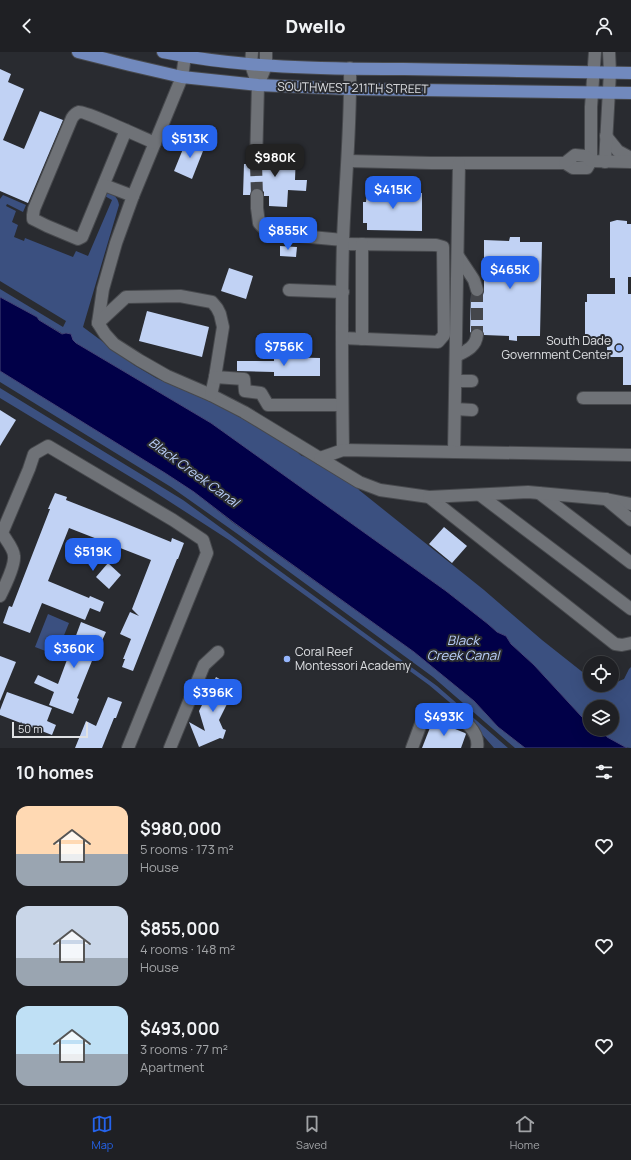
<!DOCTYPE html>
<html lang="en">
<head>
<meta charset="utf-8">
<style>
	:root { --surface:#1f2024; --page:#2c2d31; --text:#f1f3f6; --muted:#a1a3a6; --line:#3c3e41; --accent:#2563eb }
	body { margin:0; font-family:Manrope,sans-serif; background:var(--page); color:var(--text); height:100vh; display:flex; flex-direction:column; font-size:15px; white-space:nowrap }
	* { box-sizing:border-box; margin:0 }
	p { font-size:13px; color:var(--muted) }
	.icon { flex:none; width:22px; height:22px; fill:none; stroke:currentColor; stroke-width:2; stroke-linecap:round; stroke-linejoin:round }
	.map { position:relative; height:696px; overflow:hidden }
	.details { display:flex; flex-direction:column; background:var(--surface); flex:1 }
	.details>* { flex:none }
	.buttons { position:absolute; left:583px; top:604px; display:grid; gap:8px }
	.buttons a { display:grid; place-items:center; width:36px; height:36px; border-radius:50%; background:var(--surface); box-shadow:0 4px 16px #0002,0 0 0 1px var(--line); font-size:20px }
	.scale { position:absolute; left:12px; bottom:10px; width:76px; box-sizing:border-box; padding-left:4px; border:2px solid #dfe1e4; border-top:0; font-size:11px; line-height:14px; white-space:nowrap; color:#dfe1e4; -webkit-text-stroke:3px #292b30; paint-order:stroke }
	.price { position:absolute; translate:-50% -34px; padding:0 9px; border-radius:8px; background:var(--accent); color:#fff; font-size:13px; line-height:26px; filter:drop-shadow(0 1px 2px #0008) }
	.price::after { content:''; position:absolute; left:50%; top:24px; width:12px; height:9px; margin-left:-6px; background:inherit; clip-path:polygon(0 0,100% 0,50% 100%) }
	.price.on { background:#222; color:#fff }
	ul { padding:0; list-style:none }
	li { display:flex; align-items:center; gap:12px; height:100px; padding:0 16px }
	li span { display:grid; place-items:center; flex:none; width:112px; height:80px; border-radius:12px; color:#555 }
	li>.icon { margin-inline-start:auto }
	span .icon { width:48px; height:48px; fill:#fffc; stroke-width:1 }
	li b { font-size:17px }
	h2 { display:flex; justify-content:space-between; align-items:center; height:48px; padding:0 16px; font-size:17px }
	header { display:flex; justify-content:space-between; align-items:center; height:52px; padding:0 16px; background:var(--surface); font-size:18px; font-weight:800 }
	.menu { display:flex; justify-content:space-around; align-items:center; height:56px; border-top:1px solid var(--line); background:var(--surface); font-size:11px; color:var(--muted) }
	.menu a { display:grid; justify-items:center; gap:2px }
	.menu .on { color:var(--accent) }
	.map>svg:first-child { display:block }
	.green { fill:#3b5080 }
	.water { fill:#010048; stroke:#447 }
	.building { fill:#c1d2f4 }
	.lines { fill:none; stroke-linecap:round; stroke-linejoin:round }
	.minor-tunnel { stroke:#44464b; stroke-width:12; stroke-dasharray:12 6; stroke-linecap:butt }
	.minor-casing { stroke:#47494d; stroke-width:14 }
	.major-casing { stroke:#47494d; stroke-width:14 }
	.minor { stroke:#6f7277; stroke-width:12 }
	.major { stroke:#7189bd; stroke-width:12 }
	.poi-dot { fill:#95b6fd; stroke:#292b30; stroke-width:1.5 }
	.labels { text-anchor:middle; stroke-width:4; stroke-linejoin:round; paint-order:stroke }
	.street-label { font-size:12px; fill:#dfe1e4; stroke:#292b30 }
	.poi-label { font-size:12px; fill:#dfe1e4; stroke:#292b30; text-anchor:end }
	.water-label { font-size:13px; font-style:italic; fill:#bcd1fb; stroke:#292b30 }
</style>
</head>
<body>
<header><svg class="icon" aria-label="back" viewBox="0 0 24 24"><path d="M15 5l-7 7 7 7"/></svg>Dwello<svg class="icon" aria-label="person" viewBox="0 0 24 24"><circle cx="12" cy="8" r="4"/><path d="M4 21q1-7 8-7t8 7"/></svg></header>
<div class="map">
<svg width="631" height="696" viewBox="0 0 631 696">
	<rect width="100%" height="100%" fill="#292b30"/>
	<g class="green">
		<path d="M 105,139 C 112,142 118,144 119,153 L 83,275 L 134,313 L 156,326 L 225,356 L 297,399 C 301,404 301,404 307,405 L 358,436 L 359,438 L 484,538 L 542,588 L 590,626 L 590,633 L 612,633 L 612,632 L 624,627 L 629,617 L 631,615 L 631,696 C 624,696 612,691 608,686 C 605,683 606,680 603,677 L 612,677 L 612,655 L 590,655 L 590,673 L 581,664 L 534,613 L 511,592 L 506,584 L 497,580 L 488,572 L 446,539 L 211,371 L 76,291 L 66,281 L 63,282 L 39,268 L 37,265 L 0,245 L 0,237 L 63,275 L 66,269 L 0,229 L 0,147 L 3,143 L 26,153 L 23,160 L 7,152 L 6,154 L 16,159 L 12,170 L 18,173 L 14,185 L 24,189 L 25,186 L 73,205 L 76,199 L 88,204 L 112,148 L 103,143 Z"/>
		<polygon points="0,319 165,421 194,440 232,470 414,600 474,649 498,675 525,696 515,696 433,625 239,483 171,435 0,330"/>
		<polygon points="0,336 183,448 437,634 508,696 494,696 467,665 429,633 229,488 147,435 0,346"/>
		<polygon points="48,562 69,571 56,603 35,595"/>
	</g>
	<polygon class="water" points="0,245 37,265 39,268 62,282 66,281 71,282 73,288 76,291 211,371 446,539 488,572 497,580 506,584 511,592 534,613 581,664 590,673 590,677 603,677 607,685 627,696 525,696 498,675 474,649 414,600 233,470 194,440 165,421 0,319"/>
	<g class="building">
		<polygon points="0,17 11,22 8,30 24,37 3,88 24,97 40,59 63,68 28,151 0,139"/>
		<polygon points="187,87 205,94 192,127 174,119"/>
		<polygon points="276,93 289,94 289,100 296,100 295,128 307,128 306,139 288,138 287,155 269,154 269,144 264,144 264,140 260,136 253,137 250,143 243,143 244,112 248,112 250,116 255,119 260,118 263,112 271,113 271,108 275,109"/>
		<polygon points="389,128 400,128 400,141 422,141 422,179 367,178 367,171 363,171 363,150 366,150 367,140 389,140"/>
		<polygon points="617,168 627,169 627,172 631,172 631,225 628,225 628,242 631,242 631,333 623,333 623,305 607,305 607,287 585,287 585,250 587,250 587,242 615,242 615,226 610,226 610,170"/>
		<polygon points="510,185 520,185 520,190 542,190 540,284 517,284 517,289 509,288 509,284 484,283 482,278 479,276 474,276 470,281 471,242 475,245 479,245 483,243 484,239 484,188 509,189"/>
		<polygon points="280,194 297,195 296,205 280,204"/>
		<polygon points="229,216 253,224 246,247 221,239"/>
		<polygon points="147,259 209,275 202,305 139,289"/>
		<polygon points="274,305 320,306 320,324 274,324 274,320 237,319 237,309 274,309"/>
		<polygon points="0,358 16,368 0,394"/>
		<polygon points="55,441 67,445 66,448 117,468 171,490 172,486 184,491 178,507 177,507 133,619 122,615 125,607 123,607 131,587 120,582 130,560 139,564 132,557 151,508 69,476 48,529 89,546 90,544 104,550 100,560 90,556 85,568 42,551 30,581 3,571 9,554 12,555 50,457 48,457"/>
		<polygon points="444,475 467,494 452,511 429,492"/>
		<polygon points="108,511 121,523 109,537 96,525"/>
		<polygon points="81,570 106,580 99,595 98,594 77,646 79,647 73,662 49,653 54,640 34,631 38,623 58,632"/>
		<polygon points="0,604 16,610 0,649"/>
		<polygon points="216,625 234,635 232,637 234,638 219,668 223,677 226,678 223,687 220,686 199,695 189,670 205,679 199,659"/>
		<polygon points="7,640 52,656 47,669 56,673 52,683 0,663 0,658"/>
		<polygon points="108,645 122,650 116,666 114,666 102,696 75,696 86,669 96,674"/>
		<polygon points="433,668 465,681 466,682 461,696 422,696"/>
	</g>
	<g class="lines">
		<g class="minor-tunnel">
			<polyline points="256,112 257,143"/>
			<polyline points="477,238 477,283"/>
		</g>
		<defs>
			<g id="minor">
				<polyline points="252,0 251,13 258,33"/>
				<polyline points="185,4 182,25 133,144 116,191 103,237 98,271 105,282 114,292 139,308 167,324 211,343 244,360 359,430 380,438 429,445 615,592 622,593 631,591"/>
				<path d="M 126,78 L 82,185 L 78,187 L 47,174 L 33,167 L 33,163 L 34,157 L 72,66 C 74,63 76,61 79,60 C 85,59 145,87 155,91"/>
				<polyline points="606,84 618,99 631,106"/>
				<polyline points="348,109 431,111 565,111 573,116 587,116 591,109 591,55 595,0"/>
				<polyline points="605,110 610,20 609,0"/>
				<polyline points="565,111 575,103 585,104 591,109 631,110"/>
				<polyline points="256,112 258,33 266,14 266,0"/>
				<polyline points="104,133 133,144"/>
				<polyline points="257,143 257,156 259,171 268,181 343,188"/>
				<polyline points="458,204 474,228 477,238"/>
				<polyline points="289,238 343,240"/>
				<polyline points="98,271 126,245 180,244 212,250 217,256 220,262 223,275 215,325 211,343"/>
				<polyline points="342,286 438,290 444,283 443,195 436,193 343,192"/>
				<polyline points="362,287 362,192"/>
				<path d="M 456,304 C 466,299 476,295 477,283"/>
				<polyline points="215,325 244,327 245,339 261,341 268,353 342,353"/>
				<polyline points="456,329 472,329"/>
				<polyline points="583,346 631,346"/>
				<polyline points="455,357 472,358"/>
				<path d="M 343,398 C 342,328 341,258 343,189 C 345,131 351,74 350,16"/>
				<polyline points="454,400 459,111"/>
				<polyline points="320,406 343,398 631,403"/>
				<polyline points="539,441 631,511"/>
				<polyline points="480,443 631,557"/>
				<polyline points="429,445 528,440 605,447 631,452"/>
				<polyline points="606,447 631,468"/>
				<path d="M 0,544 C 4,536 15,513 14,504 C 14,497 6,488 2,481 L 29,417 L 34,402 L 48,394 L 173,468 L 203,488 L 207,501 L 128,696"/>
				<polyline points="170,696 204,613 218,600"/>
				<path d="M 412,696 L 426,658 C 434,658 441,658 449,661 C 463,665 480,680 477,696"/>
			</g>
			<g id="major">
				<polyline points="78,0 130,13 182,25 258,33 350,37 631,41"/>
				<path d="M 163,0 C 242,16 323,17 404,17 C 480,18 555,20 631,21"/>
			</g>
		</defs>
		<use href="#minor" class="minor-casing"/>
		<use href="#major" class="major-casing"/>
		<use href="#minor" class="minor"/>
		<use href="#major" class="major"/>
	</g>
	<g class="poi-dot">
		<circle cx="619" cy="296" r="4"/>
		<circle cx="287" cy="607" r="4"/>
	</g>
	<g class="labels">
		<g class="street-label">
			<text transform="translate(353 36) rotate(1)" y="4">SOUTHWEST 211TH STREET</text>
		</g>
		<g class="poi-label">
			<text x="611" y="293">South Dade<tspan x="611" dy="14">Government Center</tspan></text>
			<text x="295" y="604" text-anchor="start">Coral Reef<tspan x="295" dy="14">Montessori Academy</tspan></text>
		</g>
		<g class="water-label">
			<text transform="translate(194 420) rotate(36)" y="5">Black Creek Canal</text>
			<text x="463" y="593">Black<tspan x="463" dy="15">Creek Canal</tspan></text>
		</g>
	</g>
</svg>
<div class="buttons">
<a><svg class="icon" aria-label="locate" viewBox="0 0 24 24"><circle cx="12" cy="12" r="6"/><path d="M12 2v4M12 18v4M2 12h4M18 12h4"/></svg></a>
<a><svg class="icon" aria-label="layers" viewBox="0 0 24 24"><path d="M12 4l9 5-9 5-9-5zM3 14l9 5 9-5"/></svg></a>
</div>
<div class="scale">50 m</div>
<b class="price" style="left:190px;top:107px">$513K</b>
<b class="price on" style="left:275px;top:126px">$980K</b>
<b class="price" style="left:393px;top:158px">$415K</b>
<b class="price" style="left:288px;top:199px">$855K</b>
<b class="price" style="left:510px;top:238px">$465K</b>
<b class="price" style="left:284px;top:315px">$756K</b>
<b class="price" style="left:93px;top:520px">$519K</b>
<b class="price" style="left:74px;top:617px">$360K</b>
<b class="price" style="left:213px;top:661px">$396K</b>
<b class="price" style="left:444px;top:685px">$493K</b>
</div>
<section class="details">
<h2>10 homes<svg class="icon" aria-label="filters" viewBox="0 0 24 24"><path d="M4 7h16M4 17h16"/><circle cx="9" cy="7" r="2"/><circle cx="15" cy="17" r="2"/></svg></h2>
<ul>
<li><span style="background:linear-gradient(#ffd9b3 60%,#9aa5b1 0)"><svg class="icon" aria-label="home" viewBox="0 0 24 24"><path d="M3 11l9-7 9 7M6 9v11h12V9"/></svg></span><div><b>$980,000</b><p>5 rooms · 173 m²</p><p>House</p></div><svg class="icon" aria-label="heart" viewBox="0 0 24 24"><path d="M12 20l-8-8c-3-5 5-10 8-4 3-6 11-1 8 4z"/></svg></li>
<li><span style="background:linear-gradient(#c9d6e8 65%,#9aa5b1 0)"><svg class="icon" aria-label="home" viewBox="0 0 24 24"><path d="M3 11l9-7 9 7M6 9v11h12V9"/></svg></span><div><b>$855,000</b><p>4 rooms · 148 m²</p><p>House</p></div><svg class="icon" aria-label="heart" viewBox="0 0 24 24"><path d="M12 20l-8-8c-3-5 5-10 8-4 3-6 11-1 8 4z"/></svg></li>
<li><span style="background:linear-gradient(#bfe0f5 60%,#9aa5b1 0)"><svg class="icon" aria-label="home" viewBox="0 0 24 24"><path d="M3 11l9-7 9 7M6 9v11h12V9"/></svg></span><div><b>$493,000</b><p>3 rooms · 77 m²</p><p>Apartment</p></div><svg class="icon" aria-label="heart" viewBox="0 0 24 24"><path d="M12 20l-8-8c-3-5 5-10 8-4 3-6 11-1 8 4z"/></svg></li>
</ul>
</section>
<nav class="menu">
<a class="on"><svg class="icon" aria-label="map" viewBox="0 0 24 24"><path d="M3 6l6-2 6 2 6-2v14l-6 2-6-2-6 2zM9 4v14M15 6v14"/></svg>Map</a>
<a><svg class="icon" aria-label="saved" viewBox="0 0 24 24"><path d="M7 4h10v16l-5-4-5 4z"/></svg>Saved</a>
<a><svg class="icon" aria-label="home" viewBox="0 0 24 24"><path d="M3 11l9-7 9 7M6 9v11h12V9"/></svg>Home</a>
</nav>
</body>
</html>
